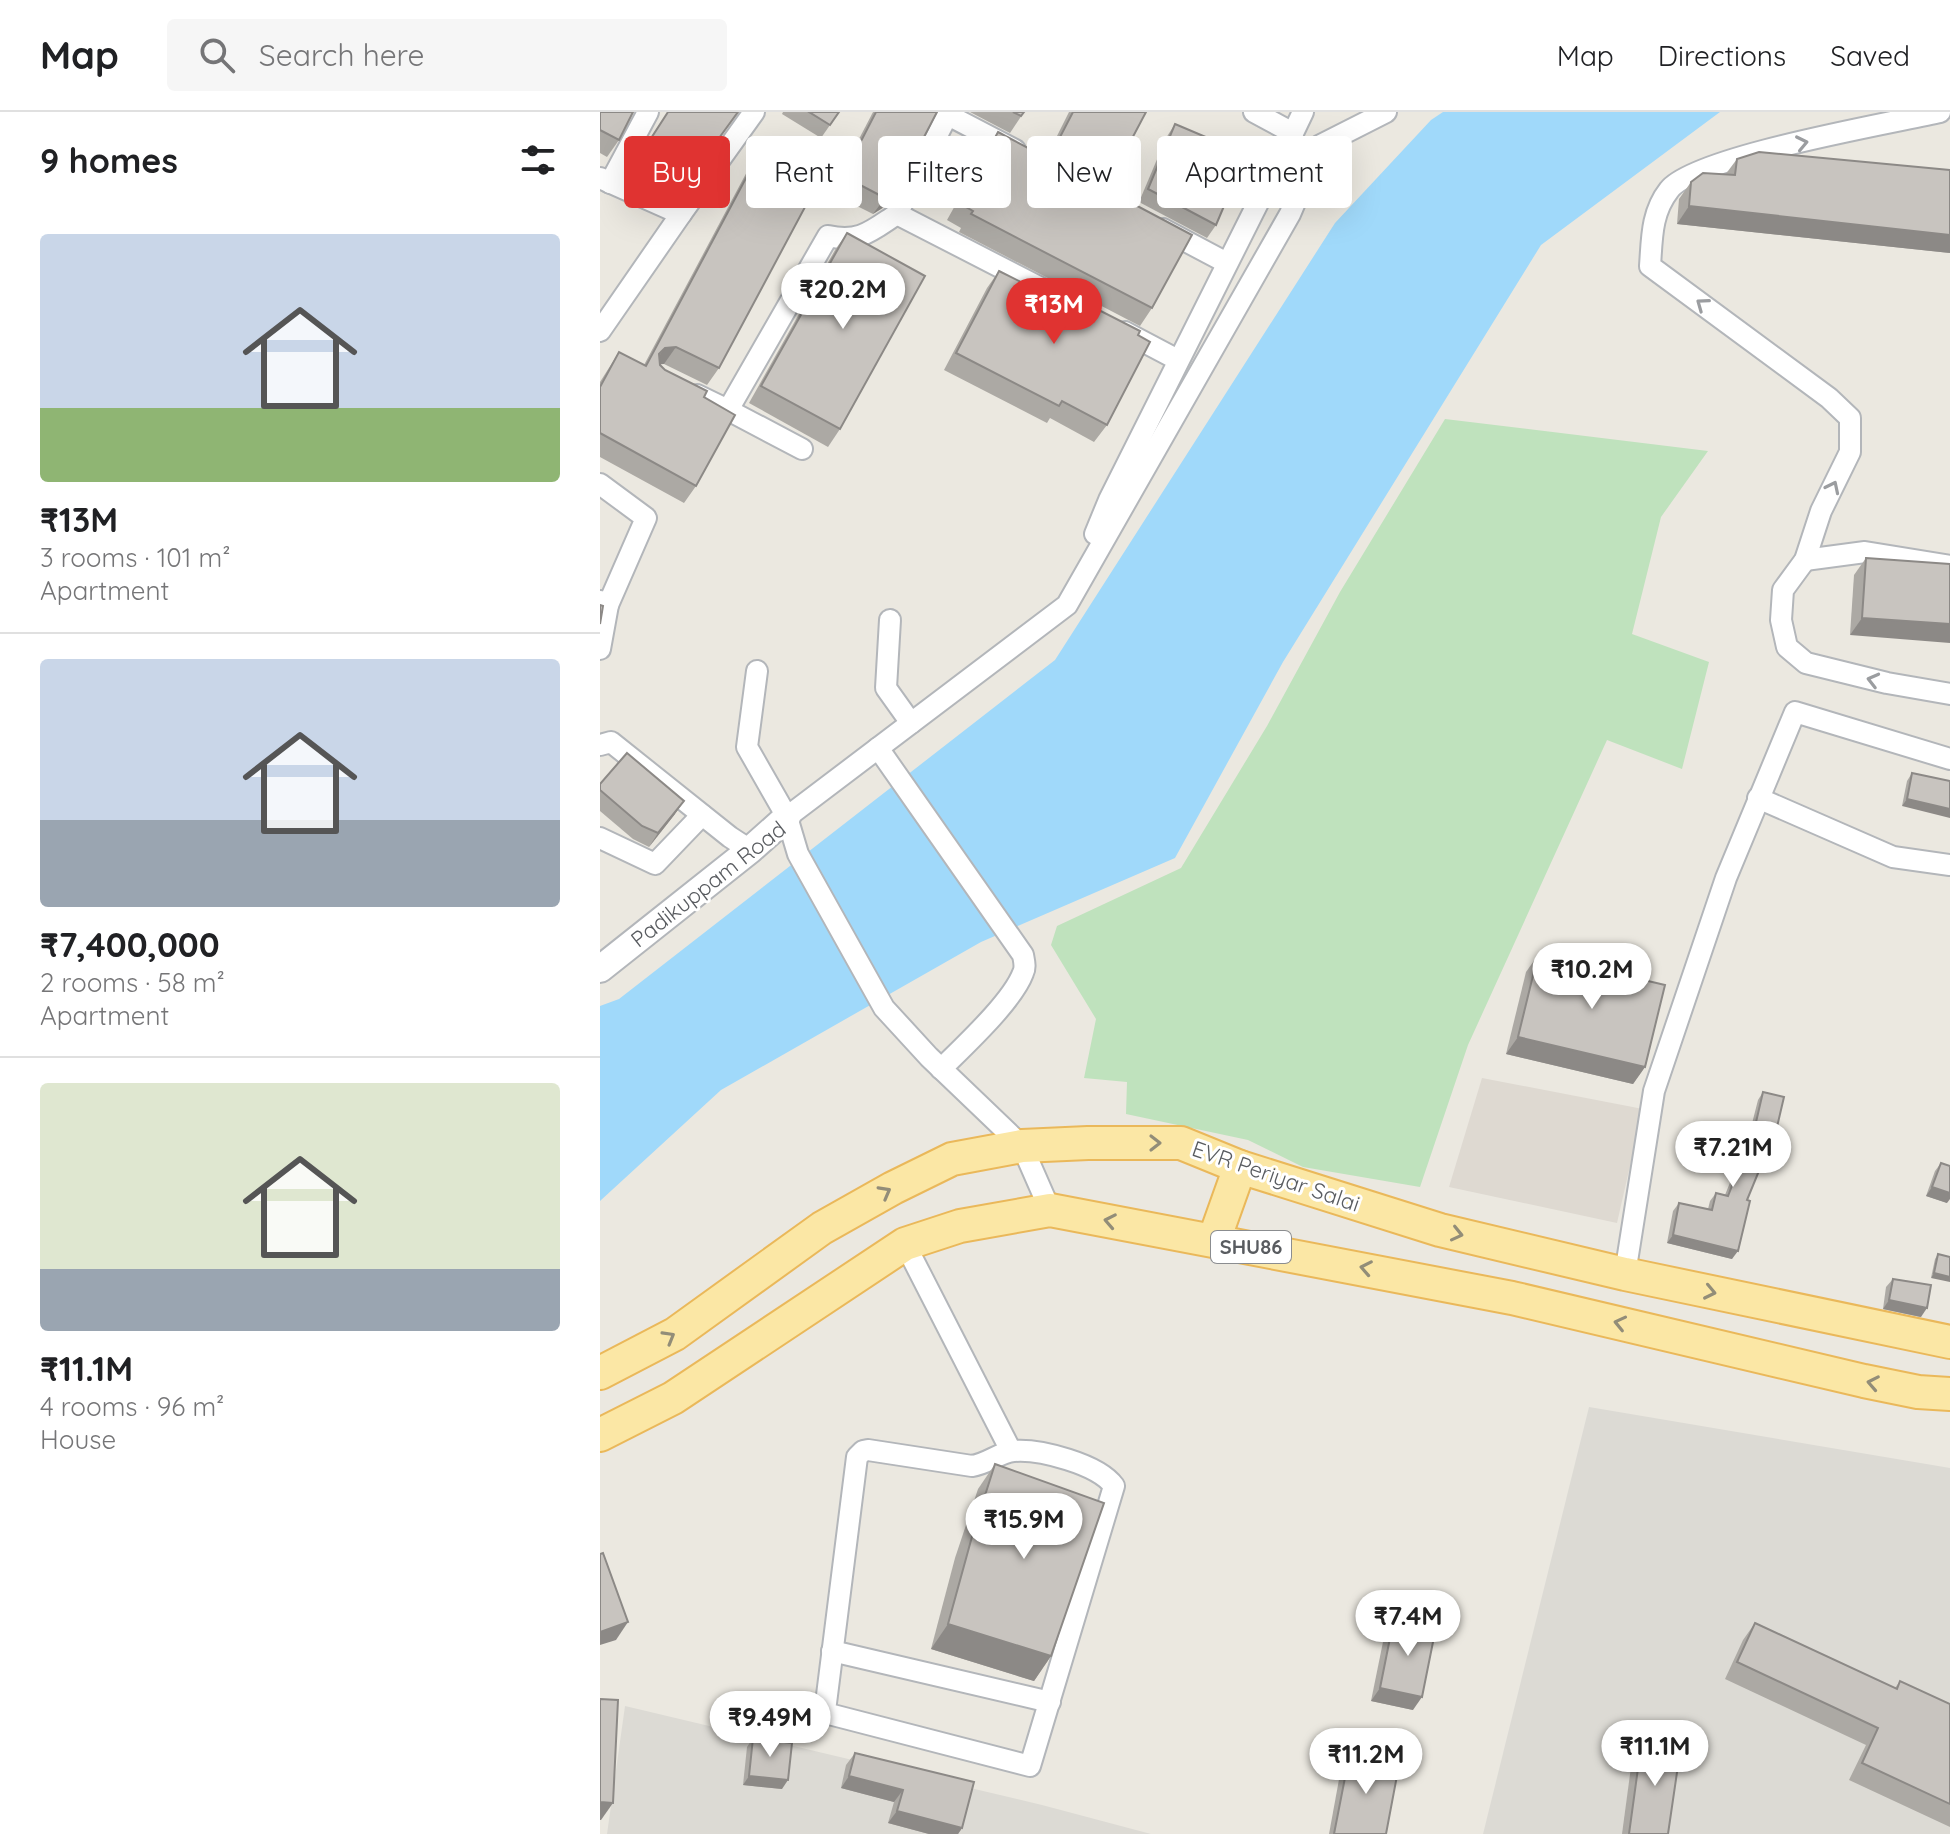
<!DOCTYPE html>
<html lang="en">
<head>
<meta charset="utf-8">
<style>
	:root { --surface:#fff; --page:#f6f6f6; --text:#202124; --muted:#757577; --line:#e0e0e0; --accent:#e03331 }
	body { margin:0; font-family:Quicksand,sans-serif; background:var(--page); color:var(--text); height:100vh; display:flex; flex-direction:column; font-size:30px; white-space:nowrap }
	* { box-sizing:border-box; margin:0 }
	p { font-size:26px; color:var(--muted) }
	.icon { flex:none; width:44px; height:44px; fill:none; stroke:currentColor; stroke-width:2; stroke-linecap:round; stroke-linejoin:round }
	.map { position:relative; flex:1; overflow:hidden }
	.sheet { display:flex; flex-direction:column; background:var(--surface); width:600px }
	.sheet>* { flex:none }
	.hud { position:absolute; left:24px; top:24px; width:760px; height:72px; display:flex; gap:16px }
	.price { position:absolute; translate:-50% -68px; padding:0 18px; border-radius:28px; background:#fff; color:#222; font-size:26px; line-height:52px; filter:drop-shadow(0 2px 4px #0008) }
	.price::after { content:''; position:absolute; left:50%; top:48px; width:24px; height:18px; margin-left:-12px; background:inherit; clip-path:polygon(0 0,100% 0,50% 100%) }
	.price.current { background:var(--accent); color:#fff }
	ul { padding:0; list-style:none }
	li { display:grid; align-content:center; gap:16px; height:424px; padding:0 40px }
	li+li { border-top:2px solid var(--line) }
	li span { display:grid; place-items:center; height:248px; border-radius:8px; color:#555 }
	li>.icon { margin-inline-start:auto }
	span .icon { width:144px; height:144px; fill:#fffc; stroke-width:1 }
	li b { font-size:34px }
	h2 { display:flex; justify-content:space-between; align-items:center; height:96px; padding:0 40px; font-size:34px }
	.chip { padding:0 28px; border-radius:8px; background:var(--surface); box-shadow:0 8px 32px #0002; font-size:28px; line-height:72px }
	.chip.current { background:var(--accent); color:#fff }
	header { display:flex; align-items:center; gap:48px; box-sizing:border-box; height:112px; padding:0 40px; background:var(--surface); border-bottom:2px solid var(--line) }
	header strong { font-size:38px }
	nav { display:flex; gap:44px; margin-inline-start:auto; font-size:28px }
	.search { width:560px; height:72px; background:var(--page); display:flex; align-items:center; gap:20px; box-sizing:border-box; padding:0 28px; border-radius:8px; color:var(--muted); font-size:30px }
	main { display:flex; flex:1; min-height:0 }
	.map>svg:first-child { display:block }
	.industrial { fill:#dcdad4 }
	.education { fill:#ded9d1 }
	.green { fill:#bfe2bd }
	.water { fill:#a0d9fa }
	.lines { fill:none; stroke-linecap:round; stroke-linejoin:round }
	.minor-casing { stroke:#b3b6ba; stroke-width:24 }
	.tertiary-casing { stroke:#b3b6ba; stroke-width:30 }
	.primary-casing { stroke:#eab85a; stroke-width:36 }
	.minor { stroke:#fff; stroke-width:20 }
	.tertiary { stroke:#fff; stroke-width:26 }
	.primary { stroke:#fbe7a5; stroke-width:32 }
	.wall { fill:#aca9a4 }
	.shaded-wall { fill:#8c8986 }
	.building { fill:#c8c4bf; stroke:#8c8986; stroke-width:2 }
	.oneway { stroke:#9b9da0 }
	.oneway2 { stroke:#928d78 }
	.labels { text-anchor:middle; stroke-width:6; stroke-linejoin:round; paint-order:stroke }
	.shield { fill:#fff; stroke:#8b8d90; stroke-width:2 }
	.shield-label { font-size:20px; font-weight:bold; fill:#595c60 }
	.street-label { font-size:22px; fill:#595c60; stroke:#fff }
</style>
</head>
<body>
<header>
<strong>Map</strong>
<div class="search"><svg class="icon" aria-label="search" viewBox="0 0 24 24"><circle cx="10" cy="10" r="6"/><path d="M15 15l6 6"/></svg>Search here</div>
<nav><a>Map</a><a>Directions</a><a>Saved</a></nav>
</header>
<main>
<section class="sheet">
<h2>9 homes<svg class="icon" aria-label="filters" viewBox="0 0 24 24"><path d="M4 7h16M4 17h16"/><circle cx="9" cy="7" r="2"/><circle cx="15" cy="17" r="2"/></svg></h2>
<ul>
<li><span style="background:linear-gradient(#c9d6e8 70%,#8fb573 0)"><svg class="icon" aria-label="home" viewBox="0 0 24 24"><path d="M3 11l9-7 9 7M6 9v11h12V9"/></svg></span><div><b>₹13M</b><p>3 rooms · 101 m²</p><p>Apartment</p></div></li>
<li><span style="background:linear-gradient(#c9d6e8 65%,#9aa5b1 0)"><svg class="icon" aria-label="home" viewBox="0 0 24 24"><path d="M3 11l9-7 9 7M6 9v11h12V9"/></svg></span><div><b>₹7,400,000</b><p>2 rooms · 58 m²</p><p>Apartment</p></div></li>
<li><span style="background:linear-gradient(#dfe7d0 75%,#9aa5b1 0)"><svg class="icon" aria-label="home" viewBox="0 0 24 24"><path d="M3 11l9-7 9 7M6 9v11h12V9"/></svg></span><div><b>₹11.1M</b><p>4 rooms · 96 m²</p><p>House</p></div></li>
</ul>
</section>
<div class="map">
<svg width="1350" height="1722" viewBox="0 0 1350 1722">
	<rect width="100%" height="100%" fill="#ebe8e0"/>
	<g class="industrial">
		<polygon points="989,1295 1350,1356 1350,1722 883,1722"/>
		<polygon points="25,1594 442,1693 551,1722 7,1722"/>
	</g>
	<polygon class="education" points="882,966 1043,997 1017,1111 849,1075"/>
	<polygon class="green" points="845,307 1108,339 1061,405 1032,522 1109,550 1082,657 1007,628 868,933 820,1075 703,1055 648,1028 526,1002 527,970 484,966 496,907 451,833 457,814 581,756 667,614 740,480"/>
	<polygon class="water" points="843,0 1120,0 941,133 683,550 575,746 381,830 121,978 0,1089 0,894 19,887 455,548 735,111 831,8"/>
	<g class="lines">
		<defs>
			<g id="minor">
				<polyline points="349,0 297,102 468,190"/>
				<path d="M 1340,0 C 1292,11 1093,45 1069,78 C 1051,101 1052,127 1050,154 L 1229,286 L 1250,306 L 1250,340 L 1221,399 L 1205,448 L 1183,478 L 1181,508 L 1187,535 L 1206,551 L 1287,571 L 1350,582"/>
				<polyline points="348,3 415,38"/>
				<polyline points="693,21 703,0"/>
				<polyline points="0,66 81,102 154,0"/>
				<polyline points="10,71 48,0"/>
				<polyline points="563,117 627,151"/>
				<polyline points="0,219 81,102"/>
				<polyline points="525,220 578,248"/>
				<path d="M 97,283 L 128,298 L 228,124 C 260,131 271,119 297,102"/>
				<polyline points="128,298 202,337"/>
				<polyline points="0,372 46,406 8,493"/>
				<polyline points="495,422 509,388 693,21 654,0"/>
				<polyline points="1205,448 1265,440 1350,454"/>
				<polyline points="0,489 8,493 0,537"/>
				<polyline points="290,508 286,576 311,611"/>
				<polyline points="157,559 147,635 187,705 198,742 284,896 329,945 422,1034 450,1098"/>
				<polyline points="0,633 11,630 130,725 150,738"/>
				<path d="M 278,636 L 423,843 C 424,849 426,855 423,861 C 412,890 364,934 341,957"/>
				<polyline points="1158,686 1293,745 1350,753"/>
				<polyline points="187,705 467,493 690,102 719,34 786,0"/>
				<polyline points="0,726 55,752 102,703"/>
				<polyline points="305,1132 411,1339"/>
				<polyline points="1025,1162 1054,979 1126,766 1195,600 1350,647"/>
				<path d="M 268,1338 L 372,1354 C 387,1352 400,1340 414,1339 C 440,1337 498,1352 514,1374 L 430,1654 L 229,1602 L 225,1599 L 257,1345 L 263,1339 Z"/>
				<polyline points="232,1539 450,1590"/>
			</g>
			<polyline id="tertiary" points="0,857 150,738 187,705"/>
			<g id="primary">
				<polyline points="614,1128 640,1055"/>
				<polyline points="0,1261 75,1222 222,1116 293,1076 352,1047 422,1034 488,1031 581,1031 640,1055 840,1118 1025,1162 1350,1230"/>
				<polyline points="0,1323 73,1286 305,1132 360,1114 450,1098 912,1186 1264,1269 1318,1280 1350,1282"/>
			</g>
		</defs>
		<use href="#minor" class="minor-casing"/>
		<use href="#tertiary" class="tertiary-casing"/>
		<use href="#primary" class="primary-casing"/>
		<use href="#minor" class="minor"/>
		<use href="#tertiary" class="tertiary"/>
		<use href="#primary" class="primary"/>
	</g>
	<g class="wall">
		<polygon points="0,0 19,28 7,45 0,41"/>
		<polygon points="68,0 138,0 86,72 39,44"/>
		<polygon points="183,0 239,0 221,26 182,2"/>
		<polygon points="273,0 337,0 296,79 284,95 273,102 231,81"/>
		<polygon points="370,0 424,0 410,21"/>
		<polygon points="469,0 546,0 517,55 506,72 448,42"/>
		<polygon points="575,12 616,113 607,126 539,90 566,26"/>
		<polygon points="398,20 552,196 540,214 359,120 361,116 347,108 357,90 369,73 372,74 378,64 373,61 386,38"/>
		<polygon points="162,36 119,256 107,273 64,252 60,252 65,258 104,285 96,374 84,391 0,345 0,270 19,240 44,253 150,54"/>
		<polygon points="1137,47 1350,58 1350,141 1077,112 1079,87 1091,70 1125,63"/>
		<polygon points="247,121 240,317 228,335 149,291 235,138"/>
		<polygon points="399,159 444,182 450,173 538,223 507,313 494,330 450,306 447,311 344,258 387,176"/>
		<polygon points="1266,446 1350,452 1250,523 1254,463"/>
		<polygon points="1312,661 1350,669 1302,694 1307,669"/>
		<polygon points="0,672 75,702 49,735 33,727 0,699"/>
		<polygon points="938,843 1045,955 1033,972 906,942 926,860"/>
		<polygon points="1163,980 1147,1088 1132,1147 1067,1131 1073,1099 1079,1091 1108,1097 1110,1089 1116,1081 1125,1083 1141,1043 1146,1035 1158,988"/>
		<polygon points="1341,1051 1347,1091 1326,1084 1335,1059"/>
		<polygon points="1338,1142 1350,1145 1331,1166 1335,1147"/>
		<polygon points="1293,1167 1321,1205 1283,1197 1286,1175"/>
		<polygon points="395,1352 451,1544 434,1569 331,1537 355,1446 378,1377"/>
		<polygon points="794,1506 813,1598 771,1589 785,1520"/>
		<polygon points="1155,1511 1295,1576 1300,1569 1350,1592 1350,1715 1249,1668 1266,1633 1125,1567 1143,1528"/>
		<polygon points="153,1626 182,1677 143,1673 147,1635"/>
		<polygon points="1042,1627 1068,1722 1022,1722 1033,1640"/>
		<polygon points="750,1640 777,1649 786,1722 729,1722 742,1651"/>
		<polygon points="255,1641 362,1716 358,1722 329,1722 288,1711 294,1690 241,1676 246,1653"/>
	</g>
	<g class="shaded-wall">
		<polygon points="296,79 284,95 273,102 285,86"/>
		<polygon points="1089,94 1350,123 1350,141 1077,112"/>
		<polygon points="76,235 64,252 52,253 65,236"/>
		<polygon points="1262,506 1350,512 1350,531 1250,523"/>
		<polygon points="1307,687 1350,697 1350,706 1302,694"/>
		<polygon points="84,689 75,702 49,735 58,721"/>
		<polygon points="918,925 1045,955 1033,972 906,942"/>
		<polygon points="1332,1075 1350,1081 1350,1087 1347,1091 1326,1084"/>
		<polygon points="1073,1123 1138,1139 1132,1147 1067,1131"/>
		<polygon points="1334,1161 1350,1165 1350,1170 1331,1166"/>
		<polygon points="1289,1188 1327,1196 1321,1205 1283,1197"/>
		<polygon points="28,1510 16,1528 0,1533 0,1520"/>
		<polygon points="348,1512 451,1544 434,1569 331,1537"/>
		<polygon points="780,1576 822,1585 813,1598 771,1589"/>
		<polygon points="149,1664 188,1668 182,1677 143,1673"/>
		<polygon points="249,1664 303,1678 294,1690 241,1676"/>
		<polygon points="0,1690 13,1691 1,1708 0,1708"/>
		<polygon points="297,1699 362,1716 358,1722 329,1722 288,1711"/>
	</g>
	<g class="building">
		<polygon points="0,0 33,0 19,28 0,18"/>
		<polygon points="68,0 138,0 95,59 48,31"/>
		<polygon points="209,0 239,0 230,13"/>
		<polygon points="276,0 337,0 296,79 285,86 243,64"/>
		<polygon points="413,0 424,0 421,4"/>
		<polygon points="473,0 546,0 517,55 460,25"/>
		<polygon points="575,12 646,42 616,113 548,77"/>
		<polygon points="398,20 592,123 552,196 371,102 373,99 359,91 369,73 374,76 390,47 385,44"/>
		<polygon points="162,36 220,67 119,256 76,235 65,236 59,242 60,253 65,258 107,279 104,285 135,303 96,374 0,321 0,275 19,240 46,254"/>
		<polygon points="1159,40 1350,58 1350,123 1089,94 1091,70 1103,61 1135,63 1137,47"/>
		<polygon points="247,121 325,164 240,317 161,274"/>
		<polygon points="399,159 445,182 450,173 540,219 538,223 550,230 507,313 462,289 459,294 356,241"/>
		<polygon points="1266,446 1350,452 1350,512 1262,506"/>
		<polygon points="0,493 3,494 0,512"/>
		<polygon points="27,641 84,689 58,721 42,714 0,678 0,672"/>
		<polygon points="1312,661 1350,669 1350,697 1307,687"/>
		<polygon points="938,843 1065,873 1045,955 918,925"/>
		<polygon points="1163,980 1184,985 1177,1015 1147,1088 1150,1089 1138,1139 1073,1123 1079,1091 1112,1098 1116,1081 1128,1084 1147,1035 1150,1036"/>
		<polygon points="1341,1051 1350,1054 1350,1081 1332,1075"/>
		<polygon points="1338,1142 1350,1145 1350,1165 1334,1161"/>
		<polygon points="1293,1167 1331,1173 1327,1196 1289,1188"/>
		<polygon points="395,1352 504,1391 451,1544 348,1512 373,1421"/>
		<polygon points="3,1441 28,1510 0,1520 0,1442"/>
		<polygon points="794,1506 836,1515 822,1585 780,1576"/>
		<polygon points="1155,1511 1297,1577 1300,1569 1350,1592 1350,1692 1262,1651 1278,1616 1137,1550"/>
		<polygon points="0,1587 18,1588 13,1691 0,1690"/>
		<polygon points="153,1626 192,1631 188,1668 149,1664"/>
		<polygon points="1042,1627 1081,1633 1068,1722 1029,1722"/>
		<polygon points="750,1640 778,1645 777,1649 799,1653 786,1722 734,1722"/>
		<polygon points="255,1641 374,1670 362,1716 297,1699 303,1678 249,1664"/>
	</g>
	<defs><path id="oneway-chevron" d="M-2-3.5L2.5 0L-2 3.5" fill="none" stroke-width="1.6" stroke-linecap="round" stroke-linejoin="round" transform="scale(2)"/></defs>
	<g class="oneway">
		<use href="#oneway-chevron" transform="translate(1202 31) rotate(-12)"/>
		<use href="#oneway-chevron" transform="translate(1102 192) rotate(-144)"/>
		<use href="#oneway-chevron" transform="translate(1233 375) rotate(-64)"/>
		<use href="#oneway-chevron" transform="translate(1273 568) rotate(-166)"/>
	</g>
	<g class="oneway2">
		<use href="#oneway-chevron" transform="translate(555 1031)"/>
		<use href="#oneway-chevron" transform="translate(285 1080) rotate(-29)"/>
		<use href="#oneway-chevron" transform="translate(510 1109) rotate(-169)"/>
		<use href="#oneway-chevron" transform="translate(857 1122) rotate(13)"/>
		<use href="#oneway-chevron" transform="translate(766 1156) rotate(-169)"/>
		<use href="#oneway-chevron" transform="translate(1110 1180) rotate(12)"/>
		<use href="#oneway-chevron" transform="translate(1020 1211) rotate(-167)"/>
		<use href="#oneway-chevron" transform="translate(69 1225) rotate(-30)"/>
		<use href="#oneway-chevron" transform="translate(1273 1271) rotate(-169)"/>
	</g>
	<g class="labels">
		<rect class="shield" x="611" y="1119" width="80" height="32" rx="6"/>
		<g class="shield-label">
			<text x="651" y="1142">SHU86</text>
		</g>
		<g class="street-label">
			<text transform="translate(108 772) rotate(-38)" y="8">Padikuppam Road</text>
			<text transform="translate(676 1064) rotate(19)" y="8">EVR Periyar Salai</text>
		</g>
	</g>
</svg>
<b class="price" style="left:243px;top:219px">₹20.2M</b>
<b class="price current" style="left:454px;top:234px">₹13M</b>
<b class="price" style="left:992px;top:899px">₹10.2M</b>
<b class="price" style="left:1133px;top:1077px">₹7.21M</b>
<b class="price" style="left:424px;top:1449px">₹15.9M</b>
<b class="price" style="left:808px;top:1546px">₹7.4M</b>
<b class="price" style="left:170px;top:1647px">₹9.49M</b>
<b class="price" style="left:1055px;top:1676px">₹11.1M</b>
<b class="price" style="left:766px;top:1684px">₹11.2M</b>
<div class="hud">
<a class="chip current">Buy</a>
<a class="chip">Rent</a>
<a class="chip">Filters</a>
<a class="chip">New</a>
<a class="chip">Apartment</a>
</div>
</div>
</main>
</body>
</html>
